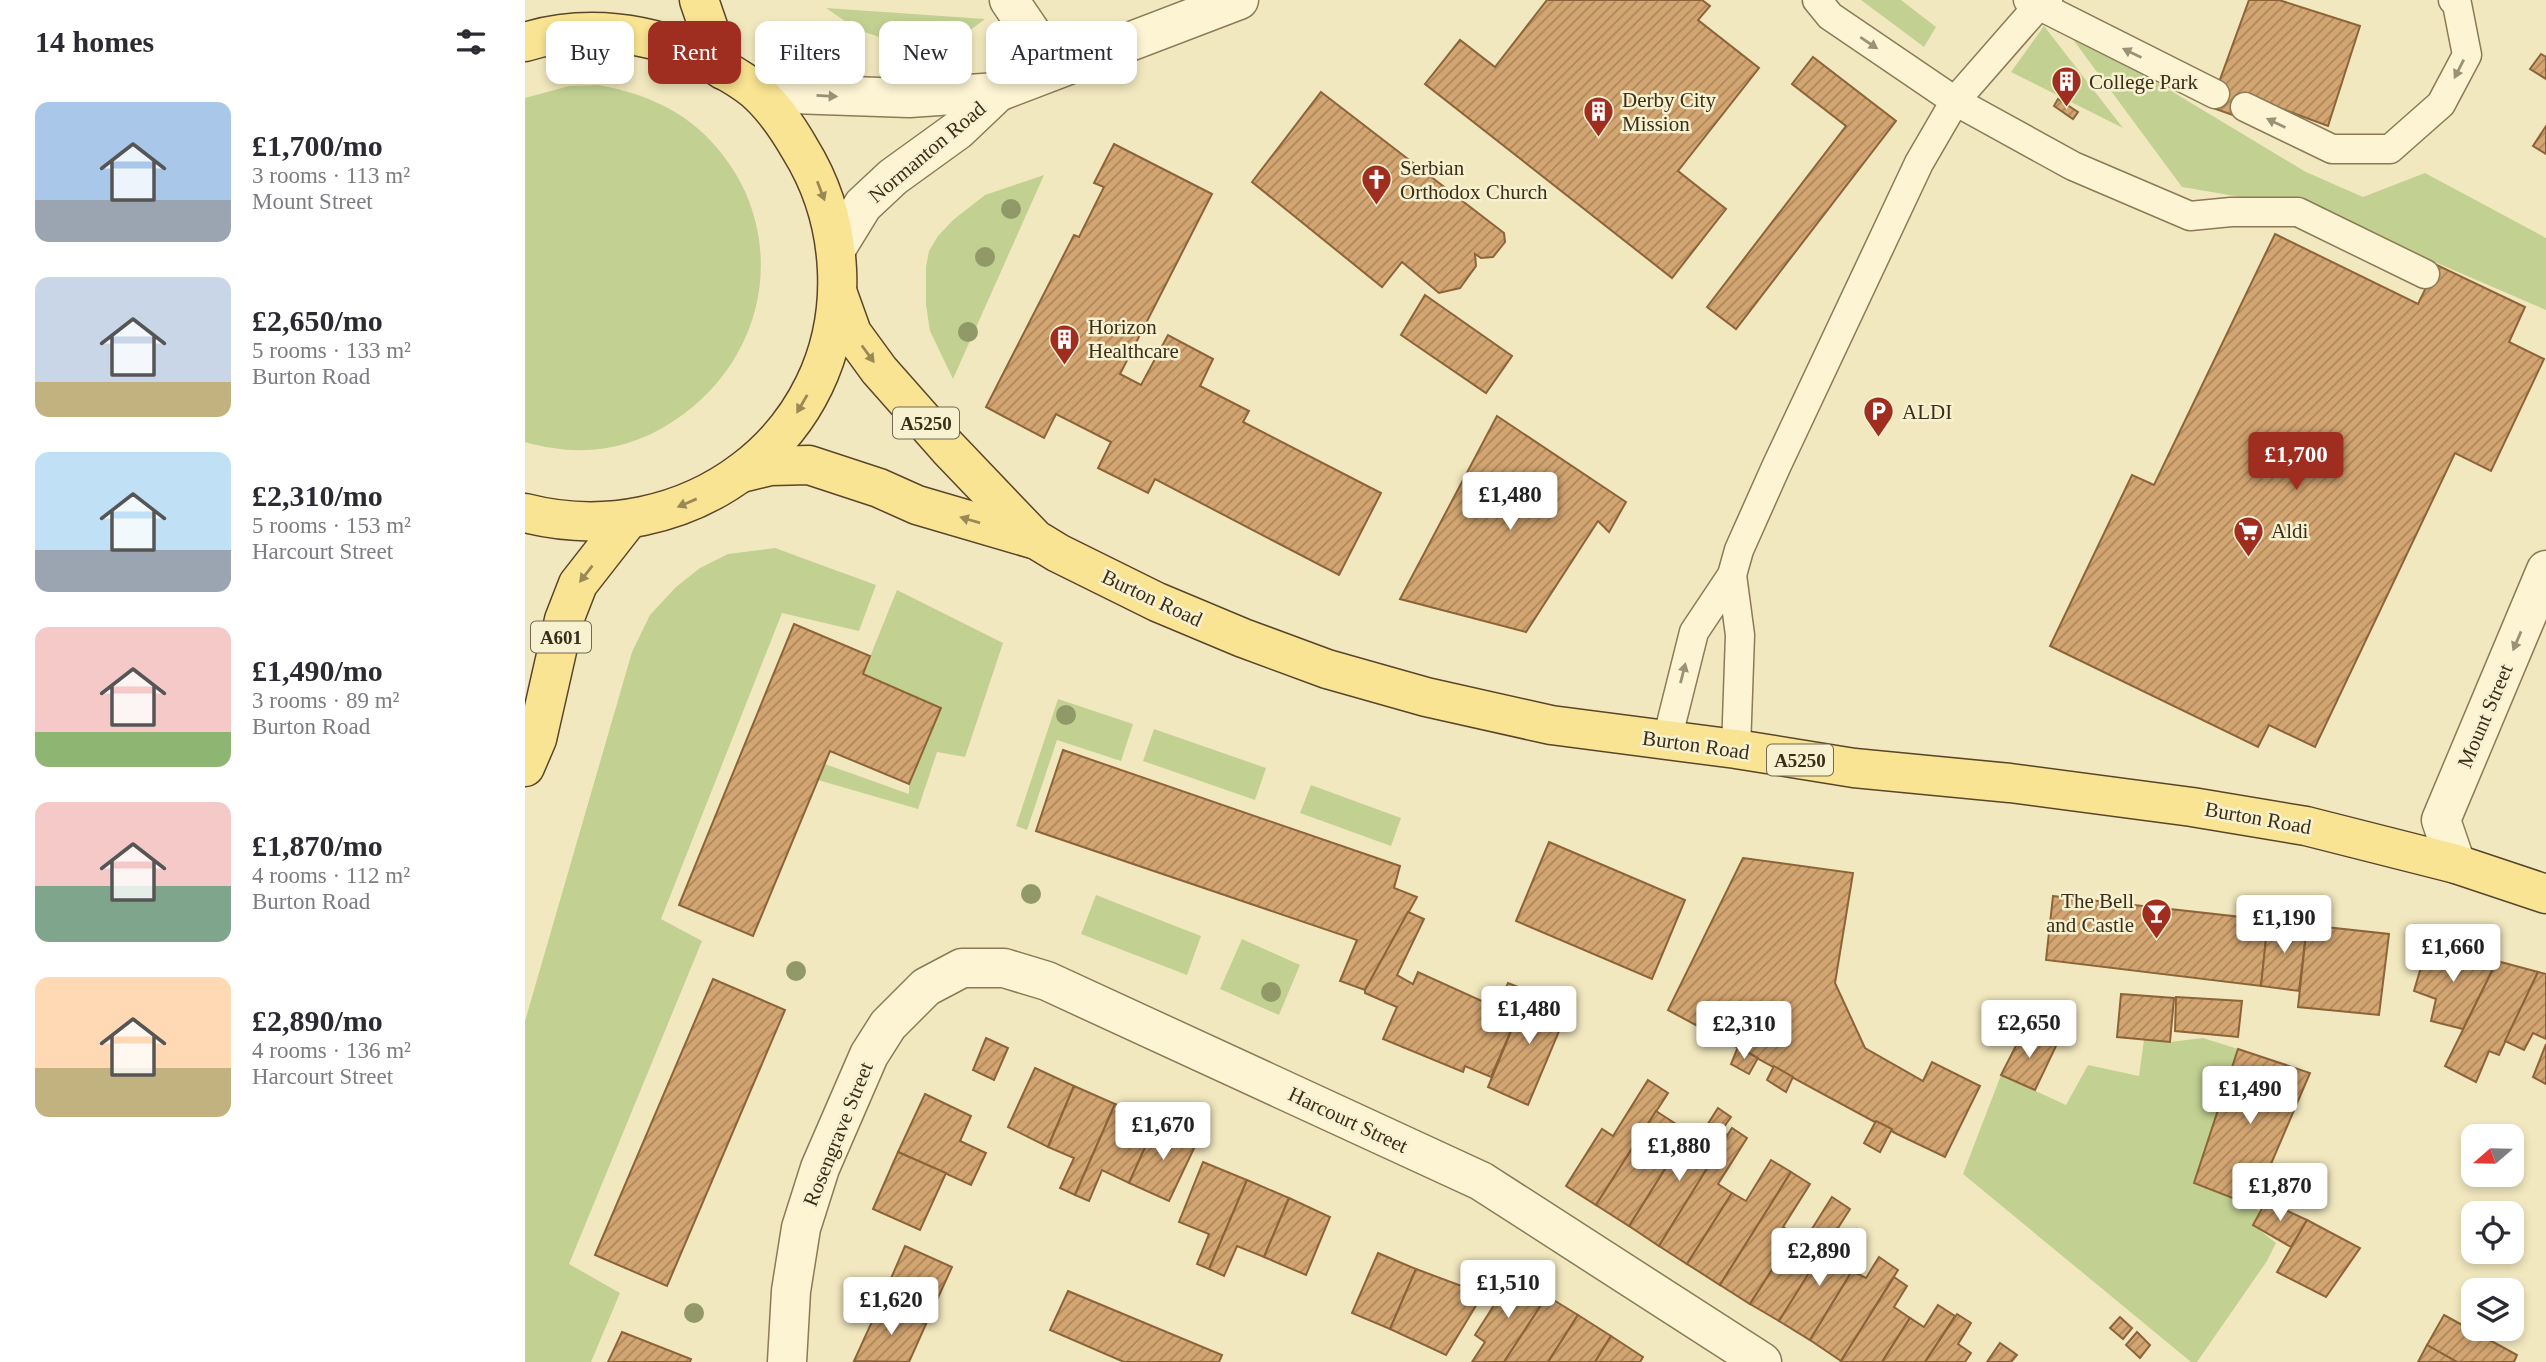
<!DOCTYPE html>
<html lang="en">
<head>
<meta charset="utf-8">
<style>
	:root { --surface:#fff; --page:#f2f2f3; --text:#2b2b33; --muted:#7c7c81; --accent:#a02e20 }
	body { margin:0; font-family:"Times New Roman",serif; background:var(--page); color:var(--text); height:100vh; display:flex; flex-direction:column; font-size:26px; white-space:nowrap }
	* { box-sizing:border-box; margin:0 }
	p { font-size:23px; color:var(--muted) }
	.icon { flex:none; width:38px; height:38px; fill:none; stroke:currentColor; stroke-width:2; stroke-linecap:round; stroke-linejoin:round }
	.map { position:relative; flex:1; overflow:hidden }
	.side { display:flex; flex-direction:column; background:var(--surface); width:525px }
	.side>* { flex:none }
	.guide { position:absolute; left:21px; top:21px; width:665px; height:63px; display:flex; gap:14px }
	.needle { width:46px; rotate:250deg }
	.controls { position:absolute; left:1936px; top:1124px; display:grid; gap:14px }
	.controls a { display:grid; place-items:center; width:63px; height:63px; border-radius:14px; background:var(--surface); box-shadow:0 4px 10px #0003; font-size:35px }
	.price { position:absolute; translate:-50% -60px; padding:0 16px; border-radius:7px; background:#fff; color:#222; font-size:23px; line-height:46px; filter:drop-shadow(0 2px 4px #0008) }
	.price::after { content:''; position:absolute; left:50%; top:42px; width:21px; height:16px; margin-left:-10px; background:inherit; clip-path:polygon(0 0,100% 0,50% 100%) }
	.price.on { background:var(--accent); color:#fff }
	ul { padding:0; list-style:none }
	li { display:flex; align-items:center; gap:21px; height:175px; padding:0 35px }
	li span { display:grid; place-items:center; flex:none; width:196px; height:140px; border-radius:14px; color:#555 }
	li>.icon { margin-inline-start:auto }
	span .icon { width:84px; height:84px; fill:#fffc; stroke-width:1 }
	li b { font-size:30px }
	h2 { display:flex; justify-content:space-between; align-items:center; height:84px; padding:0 35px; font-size:30px }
	.chip { padding:0 24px; border-radius:14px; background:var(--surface); box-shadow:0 4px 10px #0003; font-size:24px; line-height:63px }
	.chip.on { background:var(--accent); color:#fff }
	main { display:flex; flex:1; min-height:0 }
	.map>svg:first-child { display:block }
	.green { fill:#c2d192 }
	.building { fill:url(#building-hatch); stroke:#8d6439; stroke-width:2 }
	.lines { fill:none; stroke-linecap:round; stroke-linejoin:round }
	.service-casing { stroke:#8c7956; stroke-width:31 }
	.minor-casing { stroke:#8c7956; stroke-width:41 }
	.tertiary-casing { stroke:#8c7956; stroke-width:41 }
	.primary-casing { stroke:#59452a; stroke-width:41 }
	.service { stroke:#fcf4d3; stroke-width:28 }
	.minor { stroke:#fcf4d3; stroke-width:38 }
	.tertiary { stroke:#fcf4d3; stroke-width:38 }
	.primary { stroke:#f9e493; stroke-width:38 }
	.tree { fill:#929968 }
	.oneway { fill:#9b9177 }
	.oneway2 { fill:#9a8957 }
	.labels { text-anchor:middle; stroke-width:5; stroke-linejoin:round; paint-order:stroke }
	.shield { fill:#f8f1cf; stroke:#736851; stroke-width:2 }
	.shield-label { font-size:19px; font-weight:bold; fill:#3a2e1b }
	.poi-label { font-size:21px; fill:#3a2e1b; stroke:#f8f1cf; text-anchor:start }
	.street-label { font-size:21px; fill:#3a2e1b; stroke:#f8f1cf }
</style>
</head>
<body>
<main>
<section class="side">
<h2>14 homes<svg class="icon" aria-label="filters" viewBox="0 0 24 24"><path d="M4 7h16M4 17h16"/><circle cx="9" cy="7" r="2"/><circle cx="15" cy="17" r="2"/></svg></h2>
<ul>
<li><span style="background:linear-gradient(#a9c7e8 70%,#9aa5b1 0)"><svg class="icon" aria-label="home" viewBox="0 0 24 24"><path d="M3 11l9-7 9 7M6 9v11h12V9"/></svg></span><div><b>£1,700/mo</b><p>3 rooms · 113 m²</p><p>Mount Street</p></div></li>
<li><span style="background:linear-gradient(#c9d6e8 75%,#c2b280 0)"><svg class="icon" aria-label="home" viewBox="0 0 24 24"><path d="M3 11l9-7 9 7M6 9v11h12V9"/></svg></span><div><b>£2,650/mo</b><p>5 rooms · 133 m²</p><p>Burton Road</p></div></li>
<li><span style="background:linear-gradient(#bfe0f5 70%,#9aa5b1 0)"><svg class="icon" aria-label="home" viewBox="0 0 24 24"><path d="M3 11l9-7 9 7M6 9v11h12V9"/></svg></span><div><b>£2,310/mo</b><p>5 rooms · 153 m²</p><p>Harcourt Street</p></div></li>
<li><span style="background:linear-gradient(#f6c9c9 75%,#8fb573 0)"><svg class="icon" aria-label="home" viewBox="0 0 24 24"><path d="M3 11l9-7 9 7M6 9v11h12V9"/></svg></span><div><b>£1,490/mo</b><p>3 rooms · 89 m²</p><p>Burton Road</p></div></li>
<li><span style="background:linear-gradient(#f6c9c9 60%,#7fa58c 0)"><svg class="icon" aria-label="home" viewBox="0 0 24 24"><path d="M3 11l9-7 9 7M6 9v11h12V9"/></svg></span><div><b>£1,870/mo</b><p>4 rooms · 112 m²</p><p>Burton Road</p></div></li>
<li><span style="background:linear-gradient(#ffd9b3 65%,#c2b280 0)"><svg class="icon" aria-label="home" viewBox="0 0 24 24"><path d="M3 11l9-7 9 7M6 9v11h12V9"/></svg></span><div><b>£2,890/mo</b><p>4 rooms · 136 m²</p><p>Harcourt Street</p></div></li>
</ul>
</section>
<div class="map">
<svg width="2021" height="1362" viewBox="0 0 2021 1362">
	<defs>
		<pattern id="building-hatch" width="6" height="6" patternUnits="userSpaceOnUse" patternTransform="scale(1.75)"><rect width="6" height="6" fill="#d3a571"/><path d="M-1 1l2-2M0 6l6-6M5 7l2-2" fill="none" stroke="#ac875c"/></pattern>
	</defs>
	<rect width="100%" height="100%" fill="#f2e8bf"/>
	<g class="green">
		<polygon points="1336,0 1376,0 1411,27 1399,47"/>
		<polygon points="301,8 460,19 436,37 410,47 370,42 333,30"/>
		<polygon points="1519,26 1598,128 1486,72"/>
		<polygon points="1538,26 1781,172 1838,197 1900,173 2021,238 2021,310 1787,209 1657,187"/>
		<path d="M 74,85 C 112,92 150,106 179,134 C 268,220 249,357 147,422 C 102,452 52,457 0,442 L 0,98 L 44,86 Z"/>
		<polygon points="519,175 428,379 405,331 401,305 401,267 404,251 413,236 428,220 460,195"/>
		<polygon points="250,548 351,585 334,631 257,613 136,919 177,941 44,1264 95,1293 66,1362 0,1362 0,1021 107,652 125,615 151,587 175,568 203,554"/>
		<polygon points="372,590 478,643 440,757 412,752 393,809 293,780 300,764 384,794 384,784 416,708 338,674"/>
		<polygon points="533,699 608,724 596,761 532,740 502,830 491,826"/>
		<polygon points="629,729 741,768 730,800 618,761"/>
		<polygon points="786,785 876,818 866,846 775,813"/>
		<polygon points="571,895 676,936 662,975 556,934"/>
		<polygon points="717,939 775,965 754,1015 695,989"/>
		<polygon points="1678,1038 1713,1049 1669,1183 1735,1211 1728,1225 1751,1243 1742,1261 1672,1362 1666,1362 1438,1174 1476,1075 1541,1105 1563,1065 1614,1076 1619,1040 1645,1042"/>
	</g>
	<g class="building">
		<polygon points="1022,0 1177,0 1185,6 1173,20 1234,68 1153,171 1201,209 1147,278 900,84 935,40 970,67"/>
		<polygon points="1724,0 1754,0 1835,26 1803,126 1725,97 1716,118 1685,107"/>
		<polygon points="2016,54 2021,57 2021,79 2005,69"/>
		<polygon points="1288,57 1371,121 1211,329 1182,307 1321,126 1267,84"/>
		<polygon points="796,92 979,233 980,242 968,257 956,258 950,254 951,266 935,288 914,293 877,262 857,287 727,182"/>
		<polygon points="1533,99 1553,112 1548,119 1529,106"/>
		<polygon points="2021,126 2021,154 2008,146"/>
		<polygon points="589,144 687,194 595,374 616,385 643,335 688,359 675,386 724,411 718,422 856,493 814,575 630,479 623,493 573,468 586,442 531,414 519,438 461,407 549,235 554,237 579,187 569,183"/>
		<polygon points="1750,234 1893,304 1912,265 2000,307 1984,342 2019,359 1966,471 1930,453 1790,747 1744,725 1733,747 1525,646 1607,475 1629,485"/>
		<polygon points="900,295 987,356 961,393 876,335"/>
		<polygon points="972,416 1101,502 1084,532 1073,521 1001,632 875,599"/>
		<polygon points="269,624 345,656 338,674 416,708 384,784 305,751 228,936 154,905"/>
		<polygon points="538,750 875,866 869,888 892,897 840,990 815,981 832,940 511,831"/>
		<polygon points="1024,842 1160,900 1127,979 991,921"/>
		<polygon points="1218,858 1328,873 1310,983 1340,1048 1398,1081 1407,1062 1455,1086 1420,1157 1372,1134 1143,1010"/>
		<polygon points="1528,896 1743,920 1736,986 1521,960"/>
		<polygon points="883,912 899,919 872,975 888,984 893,972 972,1008 983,983 1003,991 966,1077 940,1066 938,1072 858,1039 872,1007 840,993 840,990"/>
		<polygon points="1743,920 1782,925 1774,991 1736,986"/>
		<polygon points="1782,925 1864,934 1854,1015 1773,1007"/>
		<polygon points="1902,947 1972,961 1938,1029 1906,1021 1911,999 1889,991"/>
		<polygon points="1972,961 2013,972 1974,1055 1964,1051 1951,1082 1920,1066"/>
		<polygon points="2013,972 2021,974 2021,1039 2008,1033 1999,1050 1980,1041"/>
		<polygon points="188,979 260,1010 142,1286 70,1255"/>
		<polygon points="1004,988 1045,1005 1003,1105 963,1087"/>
		<polygon points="1596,994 1649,998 1645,1042 1592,1037"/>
		<polygon points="1651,997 1717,1001 1713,1037 1650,1031"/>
		<polygon points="1499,1030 1531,1046 1510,1090 1476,1075"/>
		<polygon points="461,1038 483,1048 469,1080 448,1070"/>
		<polygon points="2021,1044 2021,1084 2008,1077"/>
		<polygon points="1213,1047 1233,1058 1224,1074 1206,1064"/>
		<polygon points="1713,1049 1785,1073 1728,1206 1669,1183"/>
		<polygon points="1249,1066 1268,1077 1261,1092 1242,1080"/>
		<polygon points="510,1068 549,1086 523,1147 483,1127"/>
		<polygon points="1123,1080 1143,1093 1071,1205 1041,1186 1077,1129 1088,1136"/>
		<polygon points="549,1086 590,1104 550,1195 535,1188 549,1158 523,1147"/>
		<polygon points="400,1094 446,1116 435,1141 461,1153 446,1185 373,1152"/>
		<polygon points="590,1104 631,1123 604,1183 577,1170 564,1201 550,1195"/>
		<polygon points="1193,1108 1206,1117 1196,1131 1203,1135 1134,1246 1104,1226 1148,1156 1158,1163"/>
		<polygon points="1131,1111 1151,1124 1136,1148 1148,1156 1104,1226 1071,1205"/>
		<polygon points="1351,1121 1367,1129 1355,1152 1339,1143"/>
		<polygon points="631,1123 672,1142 644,1201 604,1183"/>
		<polygon points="1207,1128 1222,1138 1193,1184 1207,1193 1162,1264 1134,1246"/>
		<polygon points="373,1152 421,1173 395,1230 348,1209"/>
		<polygon points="1246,1160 1266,1172 1195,1285 1162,1264 1207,1193 1221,1201"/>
		<polygon points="678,1162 722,1180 684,1269 672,1264 684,1234 654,1222"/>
		<polygon points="1266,1172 1285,1184 1258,1227 1270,1234 1225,1304 1195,1285"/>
		<polygon points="722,1180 764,1198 739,1257 712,1246 699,1276 684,1269"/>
		<polygon points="1307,1197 1325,1209 1254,1321 1225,1304 1270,1234 1280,1240"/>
		<polygon points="764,1198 805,1217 781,1275 739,1257"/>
		<polygon points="1741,1201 1782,1220 1766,1247 1728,1225"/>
		<polygon points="1782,1220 1835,1248 1801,1297 1752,1272"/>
		<polygon points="1312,1228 1328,1238 1314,1262 1327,1271 1285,1340 1254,1321"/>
		<polygon points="380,1246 427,1267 401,1324 355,1304"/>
		<polygon points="853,1253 891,1269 865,1329 827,1313"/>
		<polygon points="1354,1257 1373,1270 1316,1361 1285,1340 1327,1271 1341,1278"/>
		<polygon points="891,1269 958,1294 921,1355 865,1329"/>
		<polygon points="989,1274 1022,1296 979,1362 947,1362 960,1342 950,1335"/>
		<polygon points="1369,1277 1382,1286 1369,1307 1385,1318 1357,1362 1318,1362 1316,1361"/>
		<polygon points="543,1291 697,1355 694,1362 599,1362 525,1330"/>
		<polygon points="1022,1296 1053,1315 1023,1362 979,1362"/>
		<polygon points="355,1304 401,1324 384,1362 329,1361"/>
		<polygon points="1413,1305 1430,1316 1400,1362 1357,1362 1385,1318 1399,1327"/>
		<polygon points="1432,1314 1446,1323 1433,1344 1446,1353 1440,1362 1400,1362"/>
		<polygon points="1053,1315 1086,1336 1070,1362 1023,1362"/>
		<polygon points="1919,1315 1992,1355 1989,1362 1932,1362 1902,1345"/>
		<polygon points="1595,1317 1607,1328 1598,1339 1585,1328"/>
		<polygon points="97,1332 166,1359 165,1362 83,1362"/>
		<polygon points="1612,1332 1625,1345 1615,1358 1601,1345"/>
		<polygon points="1086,1336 1118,1357 1115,1362 1070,1362"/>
		<polygon points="1475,1343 1492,1355 1486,1362 1462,1362"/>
		<polygon points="1902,1345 1932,1362 1893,1362"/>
	</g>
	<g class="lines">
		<defs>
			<g id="service">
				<polyline points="1292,0 1305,16 1430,101 1548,166 1665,216 1706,212 1773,212 1900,274"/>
				<polyline points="1503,0 1690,94"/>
				<polyline points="1720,107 1807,149 1865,149 1916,104 1942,55 1932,4 1928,0"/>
				<polyline points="1207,575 1215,635 1211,749"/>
				<polyline points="1142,740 1169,632 1207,575 1214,550 1251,467 1394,163 1430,101 1513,6 1523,0"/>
			</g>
			<g id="minor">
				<polyline points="484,0 531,69"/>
				<polyline points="1931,864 1916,820 2021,570"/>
				<polyline points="262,1362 266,1291 276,1228 295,1168 344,1055 363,1025 401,987 437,968 479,968 522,981 956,1181 1237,1362"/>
			</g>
			<g id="tertiary">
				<polyline points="234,93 384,98 473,92 714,0"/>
				<polyline points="311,249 338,205 368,177 433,130 473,92"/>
			</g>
			<g id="primary">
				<polyline points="174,0 198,70"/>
				<path d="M 0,42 C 59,24 126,31 180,60 C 198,69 219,80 234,94 C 250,109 264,130 275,149 C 298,186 310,227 312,270 C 320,439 160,554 0,513"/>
				<polyline points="313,294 327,333 354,370 423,448 510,539 533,553 632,602 718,638 802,669 901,697 1026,725 1211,749 1329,768 1485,783 1667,807 1781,826 1931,864 2021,894"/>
				<polyline points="216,473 245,466 284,465 354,488 392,505 508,539"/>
				<polyline points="0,767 12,739 39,620 53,584 103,520"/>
			</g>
		</defs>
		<use href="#service" class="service-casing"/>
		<use href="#minor" class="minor-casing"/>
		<use href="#tertiary" class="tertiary-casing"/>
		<use href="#primary" class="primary-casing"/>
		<use href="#service" class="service"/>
		<use href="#minor" class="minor"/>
		<use href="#tertiary" class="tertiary"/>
		<use href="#primary" class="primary"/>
	</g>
	<g class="tree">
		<circle cx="486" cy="209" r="10"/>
		<circle cx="460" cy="257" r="10"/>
		<circle cx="443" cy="332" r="10"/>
		<circle cx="541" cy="715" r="10"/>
		<circle cx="506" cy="894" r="10"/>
		<circle cx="271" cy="971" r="10"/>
		<circle cx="746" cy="992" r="10"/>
		<circle cx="169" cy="1313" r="10"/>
	</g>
	<defs><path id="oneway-solid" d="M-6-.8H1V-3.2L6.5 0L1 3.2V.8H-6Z" transform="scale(1.75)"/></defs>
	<g class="oneway">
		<use href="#oneway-solid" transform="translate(1344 43) rotate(34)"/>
		<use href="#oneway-solid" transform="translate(1607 53) rotate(-154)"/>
		<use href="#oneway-solid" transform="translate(1934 69) rotate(117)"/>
		<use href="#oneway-solid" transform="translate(302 96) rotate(3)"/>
		<use href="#oneway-solid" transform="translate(1751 123) rotate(-154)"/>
		<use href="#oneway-solid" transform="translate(1992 641) rotate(113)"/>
		<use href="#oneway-solid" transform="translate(1158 673) rotate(-76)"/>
	</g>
	<g class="oneway2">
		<use href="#oneway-solid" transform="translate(296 191) rotate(69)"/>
		<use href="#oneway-solid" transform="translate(343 354) rotate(54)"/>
		<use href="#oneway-solid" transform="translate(277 404) rotate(120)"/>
		<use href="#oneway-solid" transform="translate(162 503) rotate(157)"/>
		<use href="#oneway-solid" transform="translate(445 520) rotate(-164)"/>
		<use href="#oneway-solid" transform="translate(61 574) rotate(128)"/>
	</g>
	<defs>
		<symbol id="building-pin" viewBox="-11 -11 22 30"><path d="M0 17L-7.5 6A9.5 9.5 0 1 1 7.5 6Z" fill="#a02e20" stroke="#f8f1cf"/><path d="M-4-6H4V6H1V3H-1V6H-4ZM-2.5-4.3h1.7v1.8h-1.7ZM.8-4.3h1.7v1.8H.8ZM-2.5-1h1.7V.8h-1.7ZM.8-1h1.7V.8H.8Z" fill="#fff"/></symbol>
		<symbol id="church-pin" viewBox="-11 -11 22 30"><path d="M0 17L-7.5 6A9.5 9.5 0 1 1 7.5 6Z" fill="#a02e20" stroke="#f8f1cf"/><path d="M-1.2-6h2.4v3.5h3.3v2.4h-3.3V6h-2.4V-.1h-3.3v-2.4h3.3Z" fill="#fff"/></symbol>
		<symbol id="parking-pin" viewBox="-11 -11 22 30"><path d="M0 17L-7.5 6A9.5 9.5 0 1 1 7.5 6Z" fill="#a02e20" stroke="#f8f1cf"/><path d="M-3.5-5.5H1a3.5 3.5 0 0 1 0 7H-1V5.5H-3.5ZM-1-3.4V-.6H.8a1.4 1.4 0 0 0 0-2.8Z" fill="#fff"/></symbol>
		<symbol id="supermarket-pin" viewBox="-11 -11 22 30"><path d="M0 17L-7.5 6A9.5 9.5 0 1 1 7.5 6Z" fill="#a02e20" stroke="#f8f1cf"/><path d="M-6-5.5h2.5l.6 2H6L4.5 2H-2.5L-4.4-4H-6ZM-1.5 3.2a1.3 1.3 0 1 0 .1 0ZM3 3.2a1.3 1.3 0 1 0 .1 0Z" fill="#fff"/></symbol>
		<symbol id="bar-pin" viewBox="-11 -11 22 30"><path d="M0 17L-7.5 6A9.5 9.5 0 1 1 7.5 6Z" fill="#a02e20" stroke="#f8f1cf"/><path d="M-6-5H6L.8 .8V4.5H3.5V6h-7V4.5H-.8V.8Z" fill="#fff"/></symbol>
	</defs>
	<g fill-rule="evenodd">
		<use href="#building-pin" x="1524" y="64" width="35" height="47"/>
		<use href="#building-pin" x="1056" y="94" width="35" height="47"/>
		<use href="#church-pin" x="834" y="162" width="35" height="47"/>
		<use href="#building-pin" x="522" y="322" width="35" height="47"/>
		<use href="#parking-pin" x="1336" y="394" width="35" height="47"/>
		<use href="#supermarket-pin" x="1706" y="514" width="35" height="47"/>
		<use href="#bar-pin" x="1614" y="896" width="35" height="47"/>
	</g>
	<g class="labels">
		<g class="shield">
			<rect x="368" y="407.5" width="66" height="31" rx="5"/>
			<rect x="6" y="621.5" width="60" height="31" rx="5"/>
			<rect x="1242" y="744.5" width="66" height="31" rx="5"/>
		</g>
		<g class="shield-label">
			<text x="401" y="430">A5250</text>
			<text x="36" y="644">A601</text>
			<text x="1275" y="767">A5250</text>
		</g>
		<g class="poi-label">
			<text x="1564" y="89">College Park</text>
			<text x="1097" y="107">Derby City<tspan x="1097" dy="24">Mission</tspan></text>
			<text x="875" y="175">Serbian<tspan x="875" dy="24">Orthodox Church</tspan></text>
			<text x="563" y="334">Horizon<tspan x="563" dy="24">Healthcare</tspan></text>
			<text x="1377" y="419">ALDI</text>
			<text x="1746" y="538">Aldi</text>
			<text x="1609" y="908" text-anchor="end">The Bell<tspan x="1609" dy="24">and Castle</tspan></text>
		</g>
		<g class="street-label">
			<text transform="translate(402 152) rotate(-40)" y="7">Normanton Road</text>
			<text transform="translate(627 598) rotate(25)" y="7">Burton Road</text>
			<text transform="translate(1960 716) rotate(-67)" y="7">Mount Street</text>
			<text transform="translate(1171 745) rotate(8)" y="7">Burton Road</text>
			<text transform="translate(1733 818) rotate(10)" y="7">Burton Road</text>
			<text transform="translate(823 1120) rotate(25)" y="7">Harcourt Street</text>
			<text transform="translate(313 1134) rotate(-68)" y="7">Rosengrave Street</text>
		</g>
	</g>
</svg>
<div class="controls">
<a><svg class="needle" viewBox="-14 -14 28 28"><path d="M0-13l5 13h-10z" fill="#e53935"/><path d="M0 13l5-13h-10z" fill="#7c7c81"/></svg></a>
<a><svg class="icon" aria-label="locate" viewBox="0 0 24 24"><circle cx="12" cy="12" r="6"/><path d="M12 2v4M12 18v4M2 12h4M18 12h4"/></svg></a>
<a><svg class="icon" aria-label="layers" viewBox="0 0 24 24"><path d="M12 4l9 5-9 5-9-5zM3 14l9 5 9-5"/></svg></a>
</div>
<b class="price on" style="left:1771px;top:492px">£1,700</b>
<b class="price" style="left:985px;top:532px">£1,480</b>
<b class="price" style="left:1759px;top:955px">£1,190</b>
<b class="price" style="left:1928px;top:984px">£1,660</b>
<b class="price" style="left:1004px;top:1046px">£1,480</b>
<b class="price" style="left:1504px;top:1060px">£2,650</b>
<b class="price" style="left:1219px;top:1061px">£2,310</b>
<b class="price" style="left:1725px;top:1126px">£1,490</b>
<b class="price" style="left:638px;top:1162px">£1,670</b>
<b class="price" style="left:1154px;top:1183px">£1,880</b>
<b class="price" style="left:1755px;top:1223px">£1,870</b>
<b class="price" style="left:1294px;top:1288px">£2,890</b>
<b class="price" style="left:983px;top:1320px">£1,510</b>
<b class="price" style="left:366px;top:1337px">£1,620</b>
<div class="guide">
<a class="chip">Buy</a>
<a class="chip on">Rent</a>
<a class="chip">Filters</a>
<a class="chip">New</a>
<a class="chip">Apartment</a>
</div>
</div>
</main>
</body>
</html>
